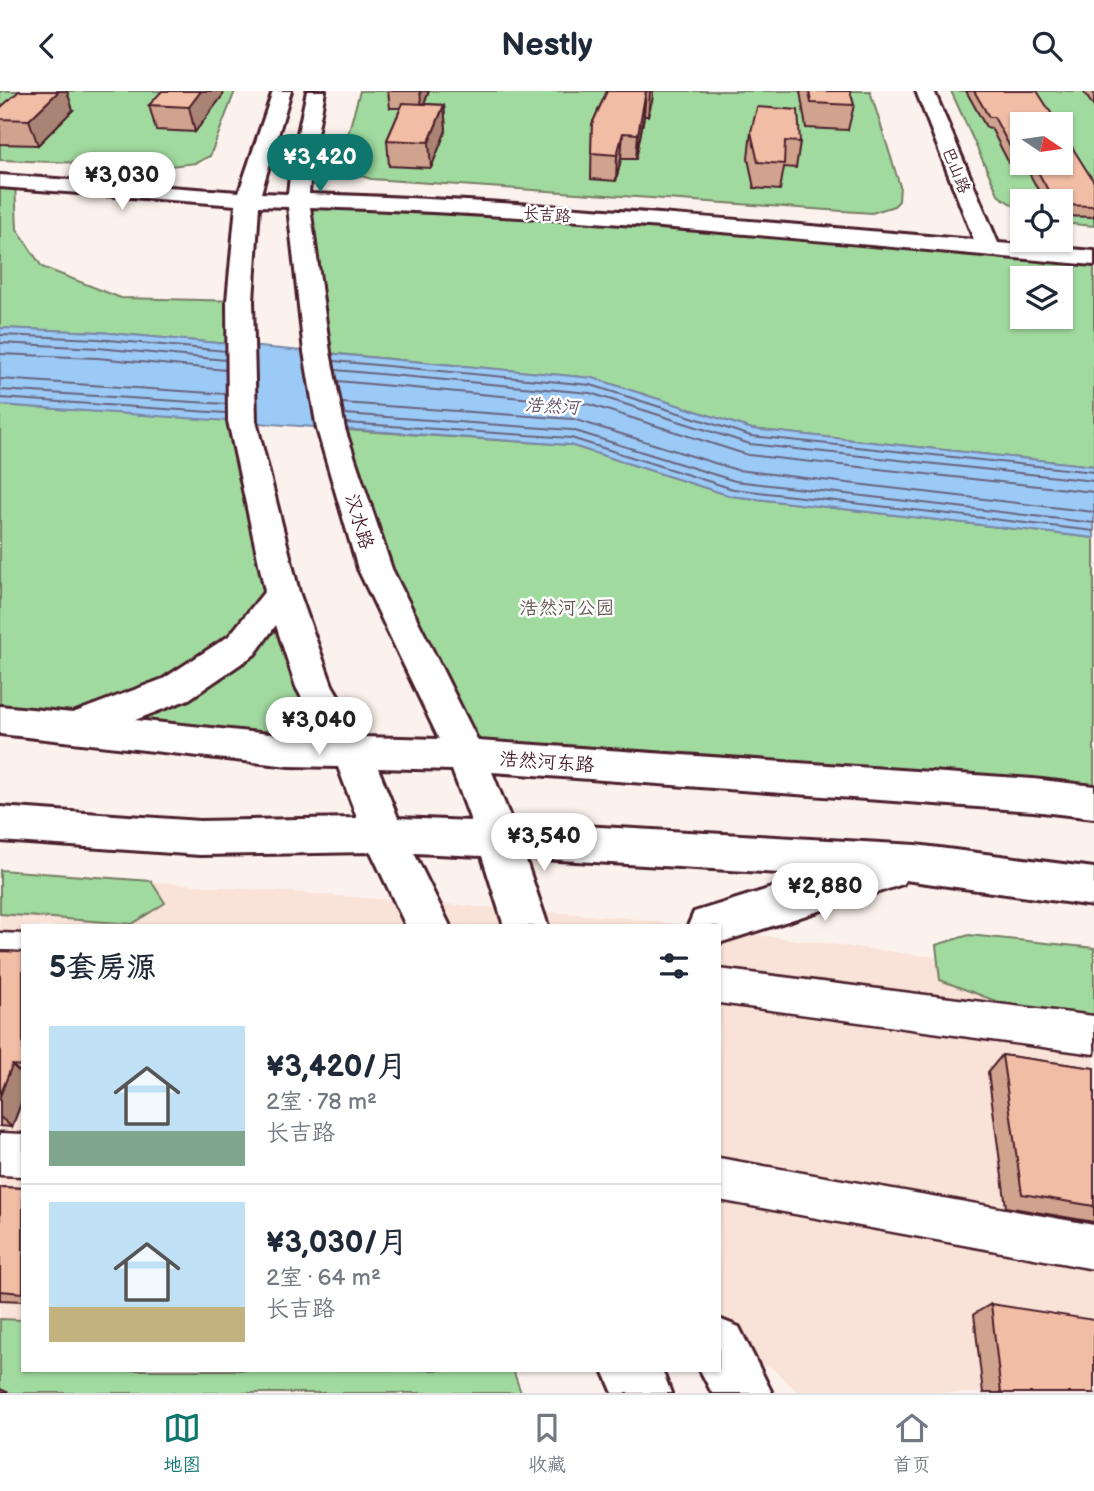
<!DOCTYPE html>
<html lang="zh">
<head>
<meta charset="utf-8">
<style>
	:root { --surface:#fff; --page:#f6f6f7; --text:#1f2937; --muted:#747a83; --line:#e0e1e3; --accent:#0f766e }
	body { margin:0; font-family:"Balsamiq Sans","LXGW WenKai TC",sans-serif; background:var(--page); color:var(--text); height:100vh; display:flex; flex-direction:column; font-size:26px; white-space:nowrap }
	* { box-sizing:border-box; margin:0 }
	p { font-size:23px; color:var(--muted) }
	.icon { flex:none; width:38px; height:38px; fill:none; stroke:currentColor; stroke-width:2; stroke-linecap:round; stroke-linejoin:round }
	.map { position:relative; flex:1; overflow:hidden }
	.sheet { position:absolute; left:21px; top:833px; width:700px; height:448px; display:flex; flex-direction:column; background:var(--surface); border-radius:0px; box-shadow:0 2px 5px #0004 }
	.sheet>* { flex:none }
	.needle { width:46px; rotate:103deg }
	.fabs { position:absolute; left:1010px; top:21px; display:grid; gap:14px }
	.fabs a { display:grid; place-items:center; width:63px; height:63px; border-radius:0px; background:var(--surface); box-shadow:0 2px 5px #0004; font-size:35px }
	.price { position:absolute; translate:-50% -60px; padding:0 16px; border-radius:24px; background:#fff; color:#222; font-size:23px; line-height:46px; filter:drop-shadow(0 2px 4px #0008) }
	.price::after { content:''; position:absolute; left:50%; top:42px; width:21px; height:16px; margin-left:-10px; background:inherit; clip-path:polygon(0 0,100% 0,50% 100%) }
	.price.on { background:var(--accent); color:#fff }
	ul { padding:0; list-style:none }
	li { display:flex; align-items:center; gap:21px; height:175px; padding:0 28px }
	li+li { border-top:2px solid var(--line) }
	li span { display:grid; place-items:center; flex:none; width:196px; height:140px; border-radius:0px; color:#555 }
	li>.icon { margin-inline-start:auto }
	span .icon { width:84px; height:84px; fill:#fffc; stroke-width:1 }
	li b { font-size:30px }
	h2 { display:flex; justify-content:space-between; align-items:center; height:84px; padding:0 28px; font-size:30px }
	header { display:flex; justify-content:space-between; align-items:center; height:91px; padding:0 28px; background:var(--surface); font-size:32px; font-weight:700 }
	.tab-bar { display:flex; justify-content:space-around; align-items:center; height:98px; border-top:2px solid var(--line); background:var(--surface); font-size:19px; color:var(--muted) }
	.tab-bar a { display:grid; justify-items:center; gap:4px }
	.tab-bar .on { color:var(--accent) }
	.map>svg:first-child { display:block }
	.built { fill:#f9e2d7 }
	.green { fill:#a1da9f; stroke:#767c65; stroke-width:2; fill-rule:evenodd }
	.water { fill:#9bcaf6; stroke:#7b86a5; stroke-width:2 }
	.lines { fill:none; stroke-linecap:round; stroke-linejoin:round }
	.shore { stroke:#6a637c; stroke-width:2 }
	.street-casing { stroke:#4a1f2b; stroke-width:5 }
	.secondary-casing { stroke:#4a1f2b; stroke-width:6 }
	.street { fill:#fff; fill-rule:evenodd }
	.secondary { fill:#fff; fill-rule:evenodd }
	.wall { fill:#d0a38e; stroke:#4a1f2b; stroke-width:2 }
	.shaded-wall { fill:#a98474; stroke:#4a1f2b; stroke-width:2 }
	.building { fill:#f2bda5; stroke:#4a1f2b; stroke-width:2 }
	.labels { text-anchor:middle; stroke-width:5; stroke-linejoin:round; paint-order:stroke }
	.far-street-label { font-size:16px; fill:#4a1f2b; stroke:#fff }
	.far-water-label { font-size:18px; font-style:italic; fill:#625268; stroke:#fff }
	.street-label { font-size:19px; fill:#4a1f2b; stroke:#fff }
	.park-label { font-size:19px; fill:#64574e; stroke:#fff }
</style>
</head>
<body>
<header><svg class="icon" aria-label="back" viewBox="0 0 24 24"><path d="M15 5l-7 7 7 7"/></svg>Nestly<svg class="icon" aria-label="search" viewBox="0 0 24 24"><circle cx="10" cy="10" r="6"/><path d="M15 15l6 6"/></svg></header>
<div class="map">
<svg width="1094" height="1302" viewBox="0 0 1094 1302">
	<rect width="100%" height="100%" fill="#fcf2ed"/>
	<filter id="ink" filterUnits="userSpaceOnUse"><feTurbulence type="fractalNoise" baseFrequency=".0143" numOctaves="2"/><feDisplacementMap in="SourceGraphic" scale="14" xChannelSelector="R" yChannelSelector="G"/><feConvolveMatrix kernelMatrix="1 2 1 2 8 2 1 2 1" color-interpolation-filters="sRGB"/></filter>
	<g filter="url(#ink)">
		<g class="built">
			<polygon points="0,779 627,827 688,835 23,835 23,1229 0,1228"/>
			<polygon points="719,839 1094,886 1094,1302 799,1302 771,1276 719,1273"/>
		</g>
		<g class="green">
			<polygon points="0,0 235,0 210,65 196,72 170,75 0,69"/>
			<polygon points="360,0 870,0 900,95 899,110 894,115 872,122 371,88 348,81 341,68"/>
			<path d="M 951,0 L 1094,0 L 1094,135 L 1061,132 L 1060,110 L 1022,110 L 1022,120 L 999,105 ZM 1022,33 L 1060,33 L 1060,72 L 1022,72 Z"/>
			<polygon points="0,90 15,92 17,138 42,176 121,207 240,210 239,254 99,241 0,237"/>
			<path d="M 298,110 L 383,112 L 1094,167 L 1094,375 L 752,338 L 593,287 L 317,261 ZM 1022,187 L 1060,187 L 1060,226 L 1022,226 Z"/>
			<polygon points="0,314 242,330 352,662 0,628"/>
			<polygon points="331,338 570,354 731,405 1094,447 1094,711 466,664"/>
			<polygon points="0,779 151,790 165,812 132,833 0,823"/>
			<polygon points="969,844 1094,857 1094,924 1009,915 940,889 936,854"/>
			<polygon points="0,1228 23,1229 23,1279 513,1279 521,1302 0,1302"/>
		</g>
		<polygon class="water" points="0,237 99,241 593,287 752,338 1094,375 1094,447 731,405 570,354 0,314"/>
		<g class="lines">
			<g class="shore">
				<polyline points="0,244 98,248 226,260"/>
				<polyline points="0,252 98,257 226,269"/>
				<polyline points="0,263 97,267 226,279"/>
				<polyline points="334,270 591,294 751,345 1094,381"/>
				<polyline points="335,279 590,302 750,353 1094,390"/>
				<polyline points="0,288 226,303"/>
				<polyline points="337,290 588,313 748,364 1094,401"/>
				<polyline points="0,299 226,313"/>
				<polyline points="0,307 226,322"/>
				<polyline points="342,312 573,328 737,379 1094,421"/>
				<polyline points="344,323 572,339 735,390 1094,432"/>
				<polyline points="346,332 571,347 733,398 1094,440"/>
			</g>
			<defs>
				<g id="street">
					<polygon points="0,842 23,843 23,877 0,876"/>
					<polygon points="719,878 1094,925 1094,963 719,912"/>
					<polygon points="0,1042 23,1043 23,1085 0,1084"/>
					<polygon points="719,1067 1094,1134 1094,1178 719,1109"/>
				</g>
				<g id="secondary">
					<path d="M 273,0 L 291,0 L 261,102 L 288,103 L 291,75 L 307,0 L 325,0 L 311,75 L 309,103 C 531,110 753,130 974,149 L 916,0 L 934,0 L 998,152 L 1094,160 L 1094,174 C 834,151 572,124 310,116 L 330,261 L 345,338 L 392,478 L 478,650 L 1033,688 L 1094,695 L 1094,727 L 1033,720 L 492,681 L 512,731 L 916,754 L 1094,777 L 1094,815 L 905,789 L 903,793 L 888,798 L 719,852 L 719,835 L 688,835 L 694,821 L 814,784 L 525,767 L 548,835 L 504,835 L 482,765 L 414,762 L 450,835 L 406,835 L 371,761 L 200,764 L 0,750 L 0,716 L 200,730 L 357,727 L 338,676 L 289,675 L 0,643 L 0,615 L 73,622 L 163,588 L 229,545 L 265,500 L 228,330 L 227,210 L 236,114 L 0,96 L 0,84 L 239,101 ZM 259,115 L 288,116 L 304,261 L 317,338 L 358,478 L 439,648 L 363,646 L 332,594 L 299,501 L 256,330 L 253,210 ZM 276,534 L 296,596 L 323,646 L 289,645 L 135,629 L 189,608 L 255,563 ZM 378,677 L 452,679 L 471,730 L 398,727 Z"/>
					<polygon points="719,1228 739,1236 772,1302 712,1302 700,1279 719,1279"/>
					<polygon points="603,1279 662,1279 671,1302 613,1302"/>
				</g>
			</defs>
			<use href="#street" class="street-casing"/>
			<use href="#secondary" class="secondary-casing"/>
			<use href="#street" class="street"/>
			<use href="#secondary" class="secondary"/>
		</g>
		<g class="wall">
			<polygon points="388,0 429,0 424,13 444,14 446,39 431,77 389,75 387,49 401,17 390,17"/>
			<polygon points="607,0 653,0 648,25 644,25 636,68 621,68 616,90 591,88 592,33"/>
			<polygon points="800,0 850,0 854,14 848,39 806,37"/>
			<polygon points="966,0 1037,0 1022,33 1022,72 1060,72 1094,91 1094,126 1060,125 1060,110 1044,110 1027,78 1012,78 991,37 986,36"/>
			<polygon points="1083,0 1094,0 1094,16"/>
			<polygon points="223,4 195,41 156,39 149,14"/>
			<polygon points="0,17 73,19 38,54 0,53"/>
			<polygon points="751,41 800,51 796,77 784,76 780,99 754,97 748,67"/>
			<polygon points="0,860 23,861 23,1007 12,1036 0,1035"/>
			<polygon points="1002,964 1094,977 1094,1131 1006,1116 988,981"/>
			<polygon points="0,1096 23,1097 23,1210 0,1209"/>
			<polygon points="991,1213 1094,1302 983,1302 974,1223"/>
		</g>
		<g class="shaded-wall">
			<polygon points="59,0 67,0 73,19 38,54 29,29"/>
			<polygon points="201,0 223,0 223,4 195,41 189,16"/>
			<polygon points="420,0 429,0 422,18"/>
			<polygon points="646,0 644,25 636,68 638,43"/>
			<polygon points="650,0 653,0 653,6 648,25"/>
			<polygon points="444,14 446,39 431,77 429,51"/>
			<polygon points="623,42 621,68 616,90 617,64"/>
			<polygon points="12,974 23,984 23,1007 12,1036 0,1026 0,1005"/>
			<polygon points="0,1298 9,1302 0,1302"/>
		</g>
		<g class="building">
			<polygon points="19,0 59,0 29,29 0,28 0,17"/>
			<polygon points="162,0 201,0 189,16 149,14"/>
			<polygon points="607,0 650,0 646,0 638,43 623,42 617,64 591,62 592,33"/>
			<polygon points="809,0 850,0 854,14 811,12"/>
			<polygon points="974,0 1037,0 1058,33 1022,33 1022,67 1016,67 994,26 989,26"/>
			<polygon points="403,12 444,14 429,51 387,49"/>
			<polygon points="757,16 798,19 800,51 785,50 784,73 758,71 751,41"/>
			<polygon points="1060,37 1094,91 1094,115 1060,114 1060,110 1054,110 1033,72 1060,72"/>
			<polygon points="0,860 23,861 23,975 12,974 0,1005"/>
			<polygon points="1002,964 1094,977 1094,1115 1022,1103"/>
			<polygon points="0,1096 23,1097 23,1202 0,1200"/>
			<polygon points="991,1213 1094,1229 1094,1302 1001,1302"/>
		</g>
	</g>
	<g class="labels">
		<g class="far-street-label">
			<text transform="translate(957 79) rotate(68)" y="6">巴山路</text>
			<text transform="translate(547 123) rotate(4)" y="6">长吉路</text>
		</g>
		<g class="far-water-label">
			<text transform="translate(552 315) rotate(3)" y="6">浩然河</text>
		</g>
		<g class="street-label">
			<text transform="translate(360 430) rotate(73)" y="7">汉水路</text>
			<text transform="translate(547 670) rotate(4)" y="7">浩然河东路</text>
		</g>
		<g class="park-label">
			<text x="567" y="523">浩然河公园</text>
		</g>
	</g>
</svg>
<div class="fabs">
<a><svg class="needle" viewBox="-14 -14 28 28"><path d="M0-13l5 13h-10z" fill="#e53935"/><path d="M0 13l5-13h-10z" fill="#747a83"/></svg></a>
<a><svg class="icon" aria-label="locate" viewBox="0 0 24 24"><circle cx="12" cy="12" r="6"/><path d="M12 2v4M12 18v4M2 12h4M18 12h4"/></svg></a>
<a><svg class="icon" aria-label="layers" viewBox="0 0 24 24"><path d="M12 4l9 5-9 5-9-5zM3 14l9 5 9-5"/></svg></a>
</div>
<b class="price on" style="left:320px;top:103px">¥3,420</b>
<b class="price" style="left:122px;top:121px">¥3,030</b>
<b class="price" style="left:319px;top:666px">¥3,040</b>
<b class="price" style="left:544px;top:782px">¥3,540</b>
<b class="price" style="left:825px;top:832px">¥2,880</b>
<section class="sheet">
<h2>5套房源<svg class="icon" aria-label="filters" viewBox="0 0 24 24"><path d="M4 7h16M4 17h16"/><circle cx="9" cy="7" r="2"/><circle cx="15" cy="17" r="2"/></svg></h2>
<ul>
<li><span style="background:linear-gradient(#bfe0f5 75%,#7fa58c 0)"><svg class="icon" aria-label="home" viewBox="0 0 24 24"><path d="M3 11l9-7 9 7M6 9v11h12V9"/></svg></span><div><b>¥3,420/月</b><p>2室 · 78 m²</p><p>长吉路</p></div></li>
<li><span style="background:linear-gradient(#bfe0f5 75%,#c2b280 0)"><svg class="icon" aria-label="home" viewBox="0 0 24 24"><path d="M3 11l9-7 9 7M6 9v11h12V9"/></svg></span><div><b>¥3,030/月</b><p>2室 · 64 m²</p><p>长吉路</p></div></li>
</ul>
</section>
</div>
<nav class="tab-bar">
<a class="on"><svg class="icon" aria-label="map" viewBox="0 0 24 24"><path d="M3 6l6-2 6 2 6-2v14l-6 2-6-2-6 2zM9 4v14M15 6v14"/></svg>地图</a>
<a><svg class="icon" aria-label="saved" viewBox="0 0 24 24"><path d="M7 4h10v16l-5-4-5 4z"/></svg>收藏</a>
<a><svg class="icon" aria-label="home" viewBox="0 0 24 24"><path d="M3 11l9-7 9 7M6 9v11h12V9"/></svg>首页</a>
</nav>
</body>
</html>
